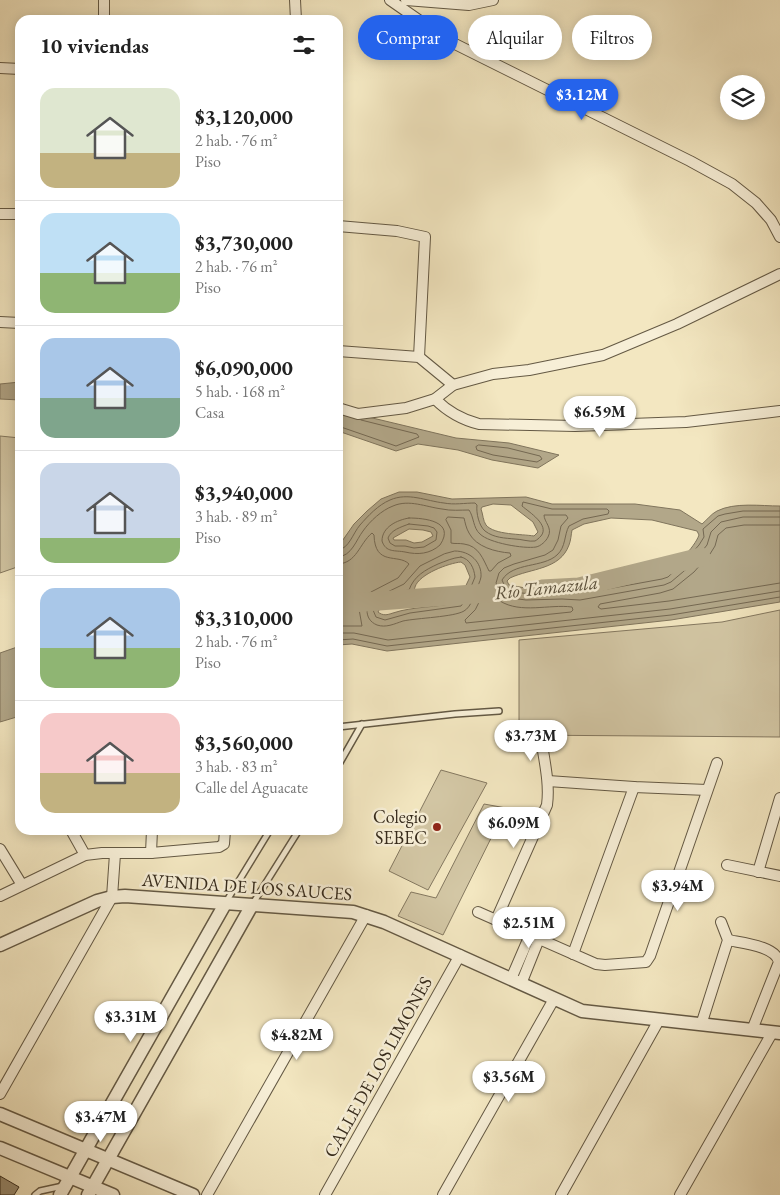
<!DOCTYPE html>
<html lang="es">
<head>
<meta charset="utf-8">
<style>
	:root { --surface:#fff; --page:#f6f6f6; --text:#222; --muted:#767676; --line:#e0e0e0; --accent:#2563eb }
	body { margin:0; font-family:"EB Garamond",serif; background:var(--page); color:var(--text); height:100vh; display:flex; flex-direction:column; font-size:19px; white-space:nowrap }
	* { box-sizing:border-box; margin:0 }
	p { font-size:16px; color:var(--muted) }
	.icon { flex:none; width:28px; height:28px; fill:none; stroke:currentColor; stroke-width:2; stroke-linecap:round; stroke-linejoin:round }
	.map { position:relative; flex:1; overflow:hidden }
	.side { position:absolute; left:15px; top:15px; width:328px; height:820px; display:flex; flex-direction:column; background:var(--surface); border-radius:15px; box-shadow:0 2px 12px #0003 }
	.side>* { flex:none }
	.top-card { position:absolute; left:358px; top:15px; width:348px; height:45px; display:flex; gap:10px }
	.buttons { position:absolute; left:720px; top:75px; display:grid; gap:10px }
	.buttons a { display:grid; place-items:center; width:45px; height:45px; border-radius:50%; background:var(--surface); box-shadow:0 2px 12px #0003; font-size:25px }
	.price { position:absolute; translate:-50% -42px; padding:0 11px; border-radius:18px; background:#fff; color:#222; font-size:16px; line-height:32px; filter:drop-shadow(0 1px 2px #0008) }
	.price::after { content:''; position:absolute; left:50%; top:30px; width:15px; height:11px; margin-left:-8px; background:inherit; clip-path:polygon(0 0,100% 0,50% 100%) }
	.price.current { background:var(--accent); color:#fff }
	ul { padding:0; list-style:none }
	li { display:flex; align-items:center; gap:15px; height:125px; padding:0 25px }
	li+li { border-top:1px solid var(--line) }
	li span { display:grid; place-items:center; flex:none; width:140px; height:100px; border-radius:15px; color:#555 }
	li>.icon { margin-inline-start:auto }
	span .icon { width:60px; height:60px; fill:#fffc; stroke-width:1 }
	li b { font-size:21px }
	h2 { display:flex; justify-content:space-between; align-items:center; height:60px; padding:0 25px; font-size:21px }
	.chip { padding:0 18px; border-radius:22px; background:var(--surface); box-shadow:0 2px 12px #0003; font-size:18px; line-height:45px }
	.chip.current { background:var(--accent); color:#fff }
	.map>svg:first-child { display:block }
	.green { fill:#d3c7a5; stroke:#847860 }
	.water { fill:#b2a789; stroke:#80755d; fill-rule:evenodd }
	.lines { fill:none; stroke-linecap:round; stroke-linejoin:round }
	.shore { stroke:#746852; stroke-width:1 }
	.river { stroke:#b2a789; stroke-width:19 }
	.building { fill:#988c71; stroke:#352a1b }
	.service-casing { stroke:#645944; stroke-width:8 }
	.minor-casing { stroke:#645944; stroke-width:12 }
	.tertiary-casing { stroke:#645944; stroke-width:15 }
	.service { stroke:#f7efd7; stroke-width:5 }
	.minor { stroke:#f7efd7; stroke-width:10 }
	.tertiary { stroke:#f7efd7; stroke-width:12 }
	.poi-dot { fill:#8f2418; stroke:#f7efd7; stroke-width:2 }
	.labels { text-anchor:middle; stroke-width:5; stroke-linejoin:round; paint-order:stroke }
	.poi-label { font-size:18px; fill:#352a1b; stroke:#f7efd7; text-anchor:end }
	.street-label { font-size:18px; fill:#352a1b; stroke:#f7efd7 }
	.water-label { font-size:19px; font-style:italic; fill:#5a503c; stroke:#f7efd7 }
</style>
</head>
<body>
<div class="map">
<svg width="780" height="1195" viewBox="0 0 780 1195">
	<rect width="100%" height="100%" fill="#f3e7c1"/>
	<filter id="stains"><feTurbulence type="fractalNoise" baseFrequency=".004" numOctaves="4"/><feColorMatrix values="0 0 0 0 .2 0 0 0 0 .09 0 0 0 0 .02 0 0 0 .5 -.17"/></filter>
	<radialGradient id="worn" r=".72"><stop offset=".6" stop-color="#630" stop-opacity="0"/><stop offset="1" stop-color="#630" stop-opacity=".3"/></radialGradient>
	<g class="green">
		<polygon points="0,436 20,438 20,566 0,573"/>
		<polygon points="780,610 780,737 519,735 519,640 722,622"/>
		<polygon points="441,770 487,783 428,890 389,871"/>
		<polygon points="484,804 506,808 443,935 398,916 411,892 436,898"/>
	</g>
	<g class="water">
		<polygon points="20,382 20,400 0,399 0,384"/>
		<polygon points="338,413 360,415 456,438 509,443 559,455 538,468 492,460 458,450 418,444 396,451 338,431"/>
		<path d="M 399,492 L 417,492 L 452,499 L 526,497 L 552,504 L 635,504 L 680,510 L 702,524 C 707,520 711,514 717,511 C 735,502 761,506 780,506 L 780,602 L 671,620 L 387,651 L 352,644 L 338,645 L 338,547 L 354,524 L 367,511 L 381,499 ZM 493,504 L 511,505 L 533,522 L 538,532 L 534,536 C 522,534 494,535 486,525 C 483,521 483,514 481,509 L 482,507 ZM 611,518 L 652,520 L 697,531 L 699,535 C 695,547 673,570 661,574 L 579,589 L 562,587 L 531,589 L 509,585 L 507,581 L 510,578 C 531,568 560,570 569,545 C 571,540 571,535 572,530 L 584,524 ZM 409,529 L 423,530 L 431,532 L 433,536 L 422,542 L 414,543 L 406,540 L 394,540 L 393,538 ZM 461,562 L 465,565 L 470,577 L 458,602 C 436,608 414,606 393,613 C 387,615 383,616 378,612 L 380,608 L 402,596 L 414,595 C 415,592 414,589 415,587 C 419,574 449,563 461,562 Z"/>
		<polygon points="20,646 20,716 0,722 0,653"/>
	</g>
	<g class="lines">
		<g class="shore">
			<polyline points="338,426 396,446 419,437 417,434 361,420"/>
			<polygon points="479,445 508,448 540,456 542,459 537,462 493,455 477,450 476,447"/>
			<path d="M 448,517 L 464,518 C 465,522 466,528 469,533 C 476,547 496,552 510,553 L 511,556 L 498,563 L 491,571 L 489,571 C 483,559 479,546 464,544 C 459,543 455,544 451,543 L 451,530 L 446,520 Z"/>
			<path d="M 409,518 C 424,518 456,521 440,545 C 430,554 418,555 405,552 C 395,550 386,553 382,541 C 382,527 397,520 409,518 Z"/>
			<path d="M 409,524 L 428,526 L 434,528 L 437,532 L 436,540 L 424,547 L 414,548 L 405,546 L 395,546 L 390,543 L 388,538 C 391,530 401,527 409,524 Z"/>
			<polyline points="780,525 744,525 726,528 718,535 715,546 710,554 694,572 673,589 660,593 600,604 598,607 601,609 669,601 780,583"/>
			<path d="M 338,550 C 349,549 353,533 360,525 C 368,516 378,505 390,500 C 408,492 426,501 444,503 C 454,505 465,503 475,503 L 477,505 C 476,513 479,526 485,531 C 494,538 505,538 515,539 C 521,539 529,542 535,541 C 537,540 539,538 541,536 C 550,525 529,512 522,506 L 523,502 L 552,509 L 607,509 L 609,511 L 608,514 L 583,519 L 569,526 C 564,535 566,547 557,555 C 543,568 513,562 502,580 L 506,589 L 513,592 L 531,594 L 562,592 L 580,594 L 662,579 L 668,577 L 684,562 L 699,545 L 704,537 L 703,529 L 718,516 L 725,514 L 743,511 L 780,511"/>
			<path d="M 455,551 C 470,551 482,562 481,577 C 480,582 478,585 477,588 C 474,596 471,607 464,611 C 454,617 417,618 403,621 C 394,624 386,628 377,625 C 370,622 367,617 367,610 L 373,599 L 404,584 L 420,566 L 444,554 Z"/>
			<path d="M 338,557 C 352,556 356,540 363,531 C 370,521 382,510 393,506 C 409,499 426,507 442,509 C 451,511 460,510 469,510 C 474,517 473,528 480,534 C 489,543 524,549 536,547 C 541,546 546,541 548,537 C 553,528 544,522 544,515 L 566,515 L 568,518 L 561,526 L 558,540 L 553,550 L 545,555 L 514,564 L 504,568 L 499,573 L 496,583 L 501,593 L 511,598 L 526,600 L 562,599 L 580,600 L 664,585 L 671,582 L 690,566 L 707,545 L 711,532 L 721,522 L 743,517 L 780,517"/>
			<path d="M 461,557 C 470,559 474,568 475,577 L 466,599 L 461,606 L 410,613 L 385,620 L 376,617 L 373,610 C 379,600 398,591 409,590 C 414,576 425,570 438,564 C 446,561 452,558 461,557 Z"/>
			<path d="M 338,564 C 357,563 359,544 372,533 L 374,535 C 375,567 398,553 409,564 L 398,578 L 371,592 L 364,598 L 359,609 L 362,626 L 338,626"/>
			<path d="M 487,587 C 492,591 494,598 500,601 C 521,614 549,604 572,607 L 573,610 L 571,612 L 466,623 L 465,620 L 475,610 Z"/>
			<polyline points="338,633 354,633 388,640 670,609 780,591"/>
			<polyline points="338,640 353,639 387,646 671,615 780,597"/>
		</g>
		<g class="river">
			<polyline points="542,589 579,587 701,557"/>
			<polyline points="338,604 487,593"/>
		</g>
	</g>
	<polygon class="building" points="0,1176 19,1187 14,1195 0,1195"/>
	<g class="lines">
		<defs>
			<g id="service">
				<polyline points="338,727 455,714 499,711"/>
				<polyline points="338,766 362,724"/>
				<polyline points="226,902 270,830"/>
				<polyline points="252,905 299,830"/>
				<polyline points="35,1195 40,1191 63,1186"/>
			</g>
			<g id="minor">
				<polyline points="295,0 296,20"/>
				<polyline points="390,0 449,41 690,161 732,184 756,203 771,220 780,237"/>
				<polyline points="406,0 469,5 493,0"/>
				<polyline points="104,20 104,0"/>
				<polyline points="0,68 20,69"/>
				<polyline points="0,214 20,214"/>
				<polyline points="338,226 397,231 425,237 419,357"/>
				<polyline points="0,322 20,323"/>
				<polyline points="338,351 419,357 453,385"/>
				<path d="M 435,399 C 447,411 463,420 479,424 L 575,426 L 686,422 L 780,411"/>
				<polyline points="338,408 358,414 406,408 435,399 453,385 493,374 529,370 603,355 677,324 780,274"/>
				<polyline points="548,781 634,787 707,790"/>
				<polyline points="71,830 85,855"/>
				<polyline points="0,849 22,885"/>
				<polyline points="151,853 152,830"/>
				<polyline points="727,865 780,876"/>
				<polyline points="758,872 780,798"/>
				<polyline points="0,896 85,855 102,853 151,853 219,847 224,844 225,830"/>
				<polyline points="478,912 596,964 605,965 646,962 650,956 717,763"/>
				<path d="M 496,920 L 547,805 C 550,783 544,760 541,738"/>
				<path d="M 728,940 C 742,943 776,946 779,962 L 752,1030"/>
				<polyline points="573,954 634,787"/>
				<polyline points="511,979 530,935"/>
				<polyline points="521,984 539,939"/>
				<polyline points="701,1025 728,940 721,922"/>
				<polyline points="0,1094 112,897 115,854"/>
				<polyline points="207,1195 366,915"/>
				<polyline points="325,1195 460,955"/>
				<polyline points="443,1195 554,999"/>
				<polyline points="561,1195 659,1020"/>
				<polyline points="680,1195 772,1033"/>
			</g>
			<g id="tertiary">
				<polyline points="0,945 97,901 112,897 125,896 353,912 384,922 582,1011 780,1033"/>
				<polyline points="0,1114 193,1195"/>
				<polyline points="0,1148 113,1195"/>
				<polyline points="60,1195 225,904"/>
				<polyline points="88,1195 252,905"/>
			</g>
		</defs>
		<use href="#service" class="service-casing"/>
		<use href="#minor" class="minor-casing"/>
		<use href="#tertiary" class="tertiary-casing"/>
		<use href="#service" class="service"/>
		<use href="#minor" class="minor"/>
		<use href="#tertiary" class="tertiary"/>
	</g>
	<circle class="poi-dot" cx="437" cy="827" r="5"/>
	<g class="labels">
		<g class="poi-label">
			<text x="427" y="823">Colegio<tspan x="427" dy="21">SEBEC</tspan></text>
		</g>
		<g class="street-label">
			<text transform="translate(247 887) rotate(4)" y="6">AVENIDA DE LOS SAUCES</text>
			<text transform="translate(378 1067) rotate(-61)" y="6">CALLE DE LOS LIMONES</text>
		</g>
		<g class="water-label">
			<text transform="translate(546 587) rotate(-6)" y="7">Río Tamazula</text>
		</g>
	</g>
	<rect width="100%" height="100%" filter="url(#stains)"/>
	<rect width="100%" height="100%" fill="url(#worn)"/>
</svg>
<div class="buttons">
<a><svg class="icon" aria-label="layers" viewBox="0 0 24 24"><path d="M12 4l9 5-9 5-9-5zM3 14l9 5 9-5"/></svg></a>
</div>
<b class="price current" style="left:582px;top:121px">$3.12M</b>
<b class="price" style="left:600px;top:438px">$6.59M</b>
<b class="price" style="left:531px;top:762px">$3.73M</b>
<b class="price" style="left:514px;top:849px">$6.09M</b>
<b class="price" style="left:678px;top:912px">$3.94M</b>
<b class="price" style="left:529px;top:949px">$2.51M</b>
<b class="price" style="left:131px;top:1043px">$3.31M</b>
<b class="price" style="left:297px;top:1061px">$4.82M</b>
<b class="price" style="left:509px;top:1103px">$3.56M</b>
<b class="price" style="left:101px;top:1143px">$3.47M</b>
<div class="top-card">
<a class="chip current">Comprar</a>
<a class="chip">Alquilar</a>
<a class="chip">Filtros</a>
</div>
<section class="side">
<h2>10 viviendas<svg class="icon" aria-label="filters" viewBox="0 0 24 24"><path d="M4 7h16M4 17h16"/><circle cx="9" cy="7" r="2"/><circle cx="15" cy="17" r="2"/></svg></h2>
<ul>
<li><span style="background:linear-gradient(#dfe7d0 65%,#c2b280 0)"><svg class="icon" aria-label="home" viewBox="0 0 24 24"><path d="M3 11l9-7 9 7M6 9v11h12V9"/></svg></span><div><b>$3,120,000</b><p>2 hab. · 76 m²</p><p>Piso</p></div></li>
<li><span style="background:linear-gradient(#bfe0f5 60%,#8fb573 0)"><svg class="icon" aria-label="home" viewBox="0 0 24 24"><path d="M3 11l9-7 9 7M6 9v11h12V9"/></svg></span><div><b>$3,730,000</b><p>2 hab. · 76 m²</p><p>Piso</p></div></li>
<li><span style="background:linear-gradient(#a9c7e8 60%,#7fa58c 0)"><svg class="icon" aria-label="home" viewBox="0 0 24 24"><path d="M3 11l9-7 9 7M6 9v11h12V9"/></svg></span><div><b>$6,090,000</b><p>5 hab. · 168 m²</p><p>Casa</p></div></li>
<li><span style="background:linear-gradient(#c9d6e8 75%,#8fb573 0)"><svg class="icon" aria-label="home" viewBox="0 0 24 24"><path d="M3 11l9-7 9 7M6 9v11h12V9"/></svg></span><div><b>$3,940,000</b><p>3 hab. · 89 m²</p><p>Piso</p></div></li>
<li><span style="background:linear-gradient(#a9c7e8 60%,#8fb573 0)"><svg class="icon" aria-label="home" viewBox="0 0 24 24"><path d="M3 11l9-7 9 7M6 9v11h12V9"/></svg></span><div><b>$3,310,000</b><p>2 hab. · 76 m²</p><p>Piso</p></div></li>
<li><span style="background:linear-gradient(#f6c9c9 60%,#c2b280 0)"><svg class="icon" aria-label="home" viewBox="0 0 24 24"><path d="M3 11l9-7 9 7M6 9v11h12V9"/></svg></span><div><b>$3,560,000</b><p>3 hab. · 83 m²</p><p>Calle del Aguacate</p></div></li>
</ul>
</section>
</div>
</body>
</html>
